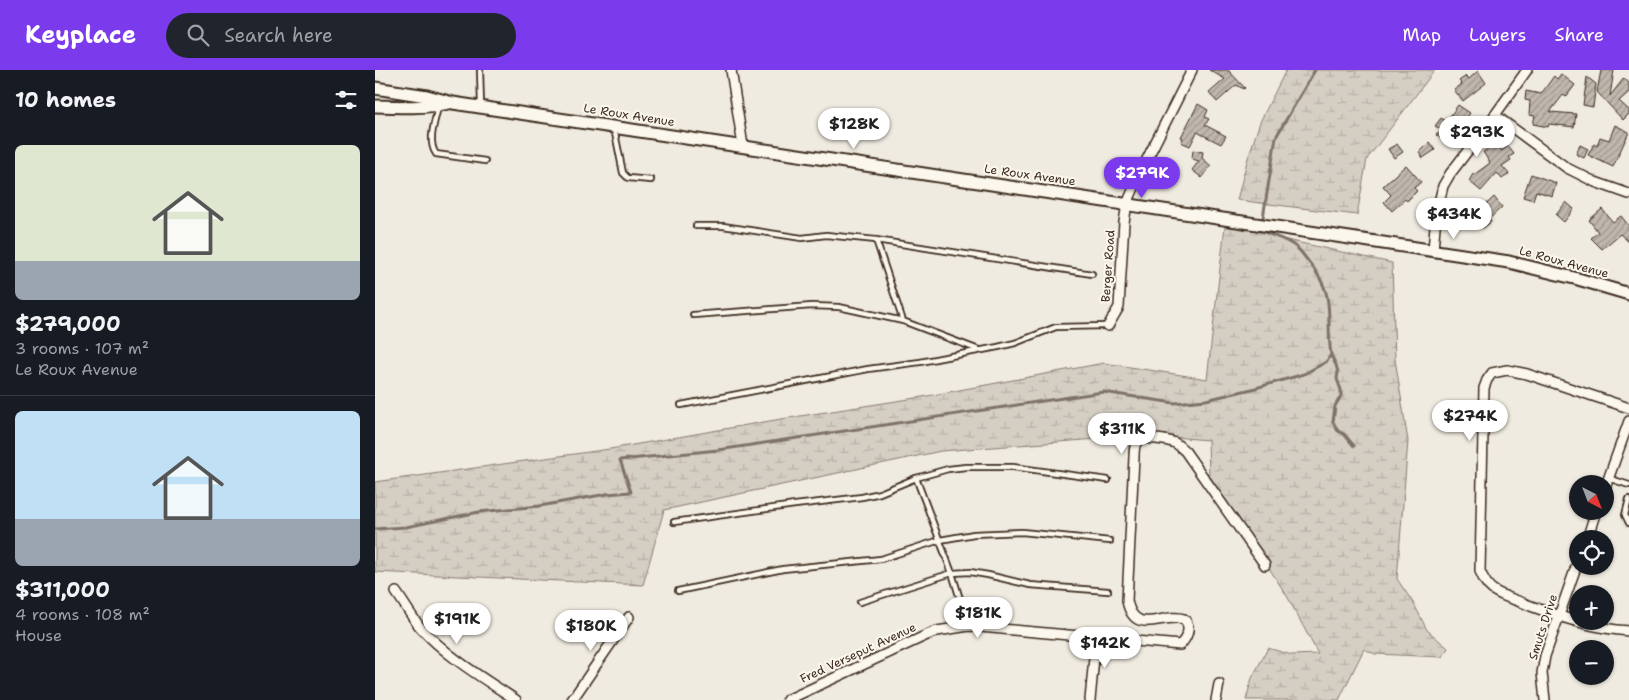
<!DOCTYPE html>
<html lang="en">
<head>
<meta charset="utf-8">
<style>
	:root { --surface:#171b24; --page:#20242c; --text:#f1f3f6; --muted:#9ea1a6; --line:#363941; --accent:#7c3aed }
	body { margin:0; font-family:"Shantell Sans",sans-serif; background:var(--page); color:var(--text); height:100vh; display:flex; flex-direction:column; font-size:19px; white-space:nowrap }
	* { box-sizing:border-box; margin:0 }
	p { font-size:16px; color:var(--muted) }
	.icon { flex:none; width:28px; height:28px; fill:none; stroke:currentColor; stroke-width:2; stroke-linecap:round; stroke-linejoin:round }
	.map { position:relative; flex:1; overflow:hidden }
	.details { display:flex; flex-direction:column; background:var(--surface); width:375px }
	.details>* { flex:none }
	.needle { width:32px; rotate:138deg }
	.fabs { position:absolute; left:1194px; top:405px; display:grid; gap:10px }
	.fabs a { display:grid; place-items:center; width:45px; height:45px; border-radius:50%; background:var(--surface); box-shadow:0 1px 4px #0004; font-size:25px }
	.price { position:absolute; translate:-50% -42px; padding:0 11px; border-radius:18px; background:#fff; color:#222; font-size:16px; line-height:32px; filter:drop-shadow(0 1px 2px #0008) }
	.price::after { content:''; position:absolute; left:50%; top:30px; width:15px; height:11px; margin-left:-8px; background:inherit; clip-path:polygon(0 0,100% 0,50% 100%) }
	.price.current { background:var(--accent); color:#fff }
	ul { padding:0; list-style:none }
	li { display:grid; align-content:center; gap:10px; height:265px; padding:0 15px }
	li+li { border-top:1px solid var(--line) }
	li span { display:grid; place-items:center; height:155px; border-radius:8px; color:#555 }
	li>.icon { margin-inline-start:auto }
	span .icon { width:90px; height:90px; fill:#fffc; stroke-width:1 }
	li b { font-size:21px }
	h2 { display:flex; justify-content:space-between; align-items:center; height:60px; padding:0 15px; font-size:21px }
	header { display:flex; align-items:center; gap:30px; box-sizing:border-box; height:70px; padding:0 25px; background:var(--accent); color:#fff }
	header strong { font-size:24px }
	nav { display:flex; gap:28px; margin-inline-start:auto; font-size:18px }
	.search { width:350px; height:45px; background:var(--page); display:flex; align-items:center; gap:12px; box-sizing:border-box; padding:0 18px; border-radius:28px; color:var(--muted); font-size:19px }
	main { display:flex; flex:1; min-height:0 }
	.map>svg:first-child { display:block }
	.wetland { fill:url(#wetland-marsh); stroke:#887c70 }
	.lines { fill:none; stroke-linecap:round; stroke-linejoin:round }
	.stream { stroke:#7f7367; stroke-width:3 }
	.building { fill:url(#building-hatch); stroke:#3b2a1e }
	.service-casing { stroke:#3b2a1e; stroke-width:8 }
	.minor-casing { stroke:#3b2a1e; stroke-width:12 }
	.secondary-casing { stroke:#3b2a1e; stroke-width:15 }
	.service { stroke:#fbf7ec; stroke-width:4.5 }
	.minor { stroke:#fbf7ec; stroke-width:9 }
	.secondary { stroke:#fbf7ec; stroke-width:11 }
	.labels { text-anchor:middle; stroke-width:4; stroke-linejoin:round; paint-order:stroke }
	.street-label { font-size:12px; fill:#3b2a1e; stroke:#fbf7ec }
</style>
</head>
<body>
<header>
<strong>Keyplace</strong>
<div class="search"><svg class="icon" aria-label="search" viewBox="0 0 24 24"><circle cx="10" cy="10" r="6"/><path d="M15 15l6 6"/></svg>Search here</div>
<nav><a>Map</a><a>Layers</a><a>Share</a></nav>
</header>
<main>
<section class="details">
<h2>10 homes<svg class="icon" aria-label="filters" viewBox="0 0 24 24"><path d="M4 7h16M4 17h16"/><circle cx="9" cy="7" r="2"/><circle cx="15" cy="17" r="2"/></svg></h2>
<ul>
<li><span style="background:linear-gradient(#dfe7d0 75%,#9aa5b1 0)"><svg class="icon" aria-label="home" viewBox="0 0 24 24"><path d="M3 11l9-7 9 7M6 9v11h12V9"/></svg></span><div><b>$279,000</b><p>3 rooms · 107 m²</p><p>Le Roux Avenue</p></div></li>
<li><span style="background:linear-gradient(#bfe0f5 70%,#9aa5b1 0)"><svg class="icon" aria-label="home" viewBox="0 0 24 24"><path d="M3 11l9-7 9 7M6 9v11h12V9"/></svg></span><div><b>$311,000</b><p>4 rooms · 108 m²</p><p>House</p></div></li>
</ul>
</section>
<div class="map">
<svg width="1254" height="630" viewBox="0 0 1254 630">
	<defs>
		<pattern id="wetland-marsh" width="20" height="14" patternUnits="userSpaceOnUse" patternTransform="scale(1.25)"><rect width="20" height="14" fill="#d5cec3"/><path d="M1 5h8M5 5V1M11 12h8M15 12V8" fill="none" stroke="#b8b1a7"/></pattern>
		<pattern id="building-hatch" width="6" height="6" patternUnits="userSpaceOnUse" patternTransform="scale(1.25)"><rect width="6" height="6" fill="#c0b8ad"/><path d="M-1 1l2-2M0 6l6-6M5 7l2-2" fill="none" stroke="#9d968c"/></pattern>
	</defs>
	<rect width="100%" height="100%" fill="#f0ebe0"/>
	<filter id="ink" filterUnits="userSpaceOnUse"><feTurbulence type="fractalNoise" baseFrequency=".02" numOctaves="2"/><feDisplacementMap in="SourceGraphic" scale="10" xChannelSelector="R" yChannelSelector="G"/><feConvolveMatrix kernelMatrix="1 2 1 2 8 2 1 2 1" color-interpolation-filters="sRGB"/></filter>
	<g filter="url(#ink)">
		<g class="wetland">
			<polygon points="911,0 1060,0 992,89 982,145 862,130 872,91 885,52"/>
			<polygon points="850,156 875,159 903,168 1017,193 1020,289 1033,371 1022,509 1039,534 1052,560 1073,578 1067,587 1000,584 989,579 964,630 871,630 877,608 893,578 917,585 943,584 912,526 834,405 833,370 775,365 566,381 289,440 268,515 0,502 0,412 235,379 406,349 547,327 729,293 832,309"/>
		</g>
		<g class="lines">
			<g class="stream">
				<polyline points="887,154 901,67 940,0"/>
				<polyline points="956,285 961,295 963,302 962,309 966,320 966,326 960,336 958,352 963,361 969,364 979,376"/>
				<path d="M 0,459 L 31,457 L 104,442 L 165,436 L 232,424 L 256,422 L 245,390 L 343,380 L 728,322 L 799,333 L 831,330 L 877,319 L 929,304 L 951,292 L 956,285 C 950,245 963,227 933,191 C 929,186 926,181 921,177 C 910,168 898,167 887,160"/>
			</g>
		</g>
		<g class="building">
			<polygon points="834,0 853,0 870,18 869,19 861,15 842,32 834,23 850,9"/>
			<polygon points="1226,0 1239,0 1235,26 1249,8 1254,13 1254,22 1244,31 1254,40 1254,44 1248,50 1222,22"/>
			<polygon points="1103,1 1111,13 1088,31 1079,20 1087,14 1084,11 1091,6 1094,9"/>
			<polygon points="1186,4 1200,15 1191,27 1188,25 1175,42 1201,44 1199,57 1174,54 1173,57 1158,54 1160,46 1154,45 1155,31 1150,30 1151,21 1166,24 1179,6 1182,9"/>
			<polygon points="1212,7 1221,14 1218,37 1208,35"/>
			<polygon points="823,34 833,40 830,47 834,49 830,55 851,66 846,74 822,62 815,76 806,72 808,68 806,67"/>
			<polygon points="1083,35 1095,43 1073,74 1061,65 1068,61 1060,56 1066,48 1071,52"/>
			<polygon points="1240,55 1254,62 1238,97 1213,85 1219,74 1222,76 1225,67 1234,70"/>
			<polygon points="1120,71 1127,81 1133,76 1139,84 1134,87 1136,90 1127,96 1134,104 1127,109 1122,103 1106,121 1094,111 1098,104 1100,104 1115,93 1108,82 1115,78 1112,75"/>
			<polygon points="1054,72 1060,80 1048,88 1044,82"/>
			<polygon points="1022,74 1028,82 1019,88 1013,79"/>
			<polygon points="1205,75 1213,79 1209,88 1201,84"/>
			<polygon points="818,80 828,82 827,88 836,96 827,108 817,100 824,91 817,89"/>
			<polygon points="1031,95 1046,112 1039,118 1042,121 1032,131 1030,129 1017,141 1009,132 1016,125 1008,116"/>
			<polygon points="1156,104 1181,113 1177,126 1161,121 1158,130 1148,127"/>
			<polygon points="1119,127 1127,137 1114,149 1116,152 1108,158 1099,146"/>
			<polygon points="1095,131 1103,141 1091,152 1083,142"/>
			<polygon points="1191,132 1199,139 1189,152 1181,145"/>
			<polygon points="1227,139 1238,152 1246,146 1254,156 1254,172 1245,164 1227,179 1216,168 1223,162 1214,150"/>
		</g>
		<g class="lines">
			<defs>
				<g id="service">
					<polyline points="105,0 106,36"/>
					<path d="M 63,37 C 60,52 52,71 61,84 L 110,91"/>
					<polyline points="239,58 248,103 253,108 276,110"/>
					<polyline points="321,156 348,156 427,168 451,165 501,170 717,204"/>
					<polyline points="501,170 528,251"/>
					<polyline points="318,245 437,236 464,237 528,251 604,280"/>
					<polyline points="306,335 493,299 545,292 623,277 640,273 681,257 733,256"/>
					<polyline points="541,408 577,503 593,555"/>
					<polyline points="1233,408 1254,415"/>
					<polyline points="1254,429 1250,445 1254,453"/>
					<polyline points="299,452 420,435 487,427 505,423 541,408 573,399 591,397 638,397 733,410"/>
					<polyline points="303,521 408,499 506,489 565,470 599,464 647,462 735,471"/>
					<polyline points="485,532 577,503 595,502 613,505 655,515 733,521"/>
				</g>
				<g id="minor">
					<polyline points="356,0 368,76"/>
					<polyline points="1120,45 1192,98 1220,112 1254,124"/>
					<polyline points="1058,180 1061,145 1068,116 1075,104 1120,45 1152,0"/>
					<polyline points="733,256 744,237 749,152 752,134 767,99 817,0"/>
					<path d="M 1254,338 L 1152,304 L 1132,300 L 1117,303 L 1112,310 L 1109,318 L 1105,501 C 1108,508 1111,515 1118,520 C 1128,527 1142,530 1153,535 C 1186,547 1219,559 1254,561"/>
					<polyline points="1230,418 1254,351"/>
					<polyline points="1212,469 1221,441"/>
					<path d="M 21,522 C 29,533 36,546 45,557 C 72,587 108,608 141,630"/>
					<polyline points="197,630 254,547"/>
					<path d="M 412,630 L 552,565 L 562,561 L 594,556 L 805,575 C 812,568 817,557 809,549 C 788,542 760,568 752,531 L 759,387 C 759,382 759,374 763,371 C 769,366 793,370 800,373 C 804,375 806,378 810,381 L 890,495"/>
					<polyline points="715,630 721,567"/>
					<polyline points="841,630 844,614"/>
					<polyline points="1170,630 1167,603 1170,586 1202,494"/>
				</g>
				<g id="secondary">
					<polyline points="0,18 52,26 78,33 1134,192 1203,209 1254,224"/>
					<path d="M 0,36 C 25,37 50,38 74,33"/>
				</g>
			</defs>
			<use href="#service" class="service-casing"/>
			<use href="#minor" class="minor-casing"/>
			<use href="#secondary" class="secondary-casing"/>
			<use href="#service" class="service"/>
			<use href="#minor" class="minor"/>
			<use href="#secondary" class="secondary"/>
		</g>
	</g>
	<g class="labels">
		<g class="street-label">
			<text transform="translate(254 45) rotate(9)" y="4">Le Roux Avenue</text>
			<text transform="translate(655 105) rotate(8)" y="4">Le Roux Avenue</text>
			<text transform="translate(1189 192) rotate(15)" y="4">Le Roux Avenue</text>
			<text transform="translate(733 196) rotate(-86)" y="4">Berger Road</text>
			<text transform="translate(1168 557) rotate(-72)" y="4">Smuts Drive</text>
			<text transform="translate(483 583) rotate(-25)" y="4">Fred Verseput Avenue</text>
		</g>
	</g>
</svg>
<div class="fabs">
<a><svg class="needle" viewBox="-14 -14 28 28"><path d="M0-13l5 13h-10z" fill="#e53935"/><path d="M0 13l5-13h-10z" fill="#9ea1a6"/></svg></a>
<a><svg class="icon" aria-label="locate" viewBox="0 0 24 24"><circle cx="12" cy="12" r="6"/><path d="M12 2v4M12 18v4M2 12h4M18 12h4"/></svg></a>
<a>+</a>
<a>−</a>
</div>
<b class="price" style="left:479px;top:80px">$128K</b>
<b class="price" style="left:1102px;top:88px">$293K</b>
<b class="price current" style="left:767px;top:129px">$279K</b>
<b class="price" style="left:1079px;top:170px">$434K</b>
<b class="price" style="left:1095px;top:372px">$274K</b>
<b class="price" style="left:747px;top:385px">$311K</b>
<b class="price" style="left:603px;top:569px">$181K</b>
<b class="price" style="left:82px;top:575px">$191K</b>
<b class="price" style="left:216px;top:582px">$180K</b>
<b class="price" style="left:730px;top:599px">$142K</b>
</div>
</main>
</body>
</html>
